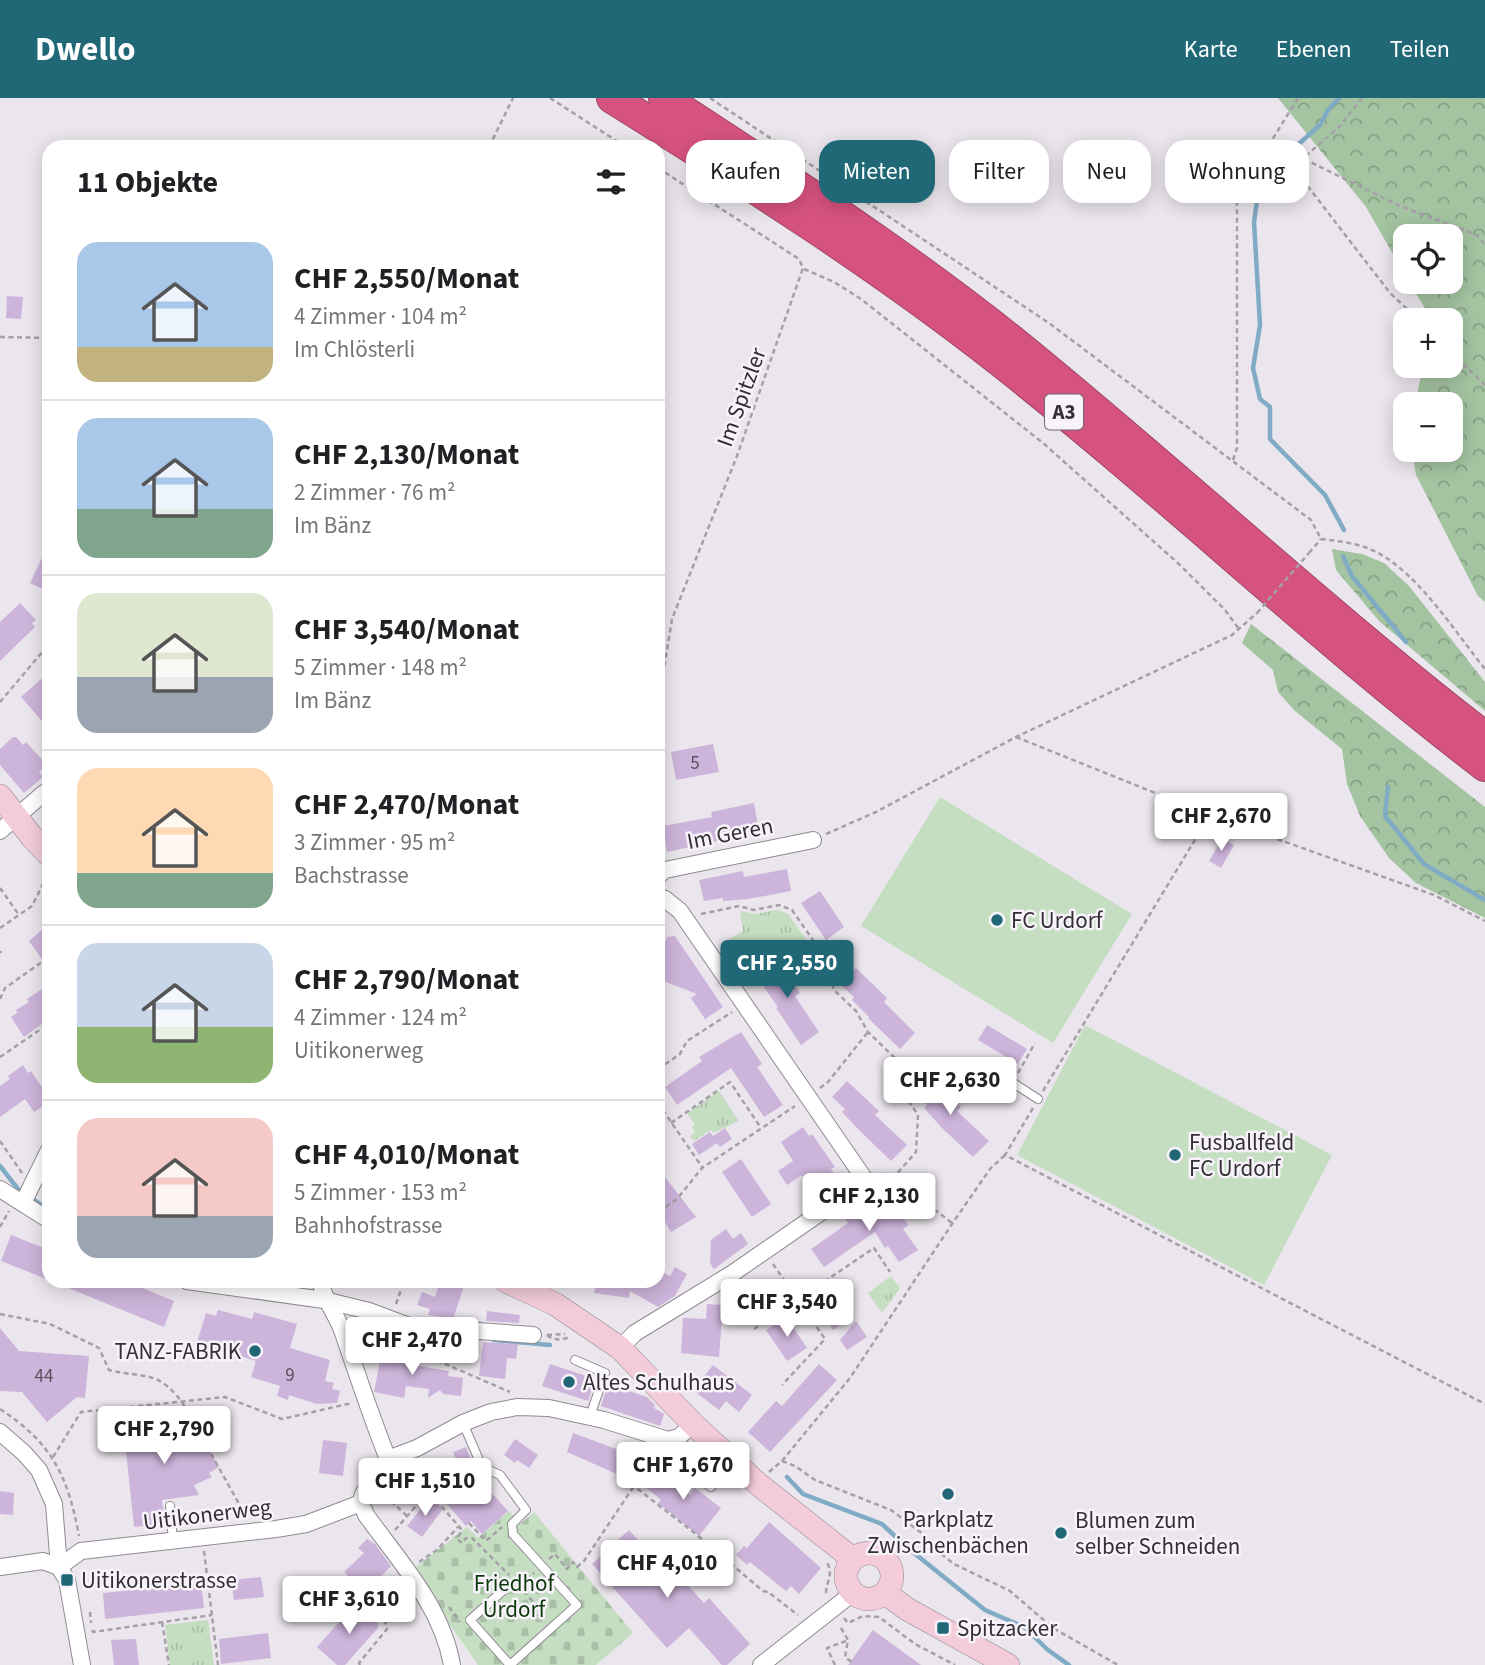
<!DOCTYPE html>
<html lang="de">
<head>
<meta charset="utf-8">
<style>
	:root { --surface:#fff; --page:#f2f2f2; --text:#202124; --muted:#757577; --line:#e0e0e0; --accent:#216877 }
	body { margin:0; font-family:"Source Sans 3",sans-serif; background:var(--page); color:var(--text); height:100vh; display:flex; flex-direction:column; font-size:26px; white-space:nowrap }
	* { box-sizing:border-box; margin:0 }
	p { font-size:23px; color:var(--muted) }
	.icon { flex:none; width:38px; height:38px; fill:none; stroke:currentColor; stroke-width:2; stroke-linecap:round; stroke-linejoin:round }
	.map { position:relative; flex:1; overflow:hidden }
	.side { position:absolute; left:42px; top:42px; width:623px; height:1148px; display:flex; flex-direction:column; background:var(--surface); border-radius:21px; box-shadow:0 4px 18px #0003 }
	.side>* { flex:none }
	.guide { position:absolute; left:686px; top:42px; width:665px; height:63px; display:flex; gap:14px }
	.buttons { position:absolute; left:1393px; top:126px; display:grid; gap:14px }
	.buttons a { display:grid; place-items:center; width:70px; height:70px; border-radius:14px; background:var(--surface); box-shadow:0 4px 18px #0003; font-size:35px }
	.price { position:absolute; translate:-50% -60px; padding:0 16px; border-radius:7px; background:#fff; color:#222; font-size:23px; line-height:46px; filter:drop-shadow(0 2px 4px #0008) }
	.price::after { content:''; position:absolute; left:50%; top:42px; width:21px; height:16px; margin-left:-10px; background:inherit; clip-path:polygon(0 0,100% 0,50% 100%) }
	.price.current { background:var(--accent); color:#fff }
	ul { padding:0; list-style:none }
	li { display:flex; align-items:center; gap:21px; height:175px; padding:0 35px }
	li+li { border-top:2px solid var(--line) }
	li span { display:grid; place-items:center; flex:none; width:196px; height:140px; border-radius:21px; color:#555 }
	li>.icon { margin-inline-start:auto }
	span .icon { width:84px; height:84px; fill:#fffc; stroke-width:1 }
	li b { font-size:30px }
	h2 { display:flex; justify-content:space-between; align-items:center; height:84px; padding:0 35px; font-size:30px }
	.chip { padding:0 24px; border-radius:21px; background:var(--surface); box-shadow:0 4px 18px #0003; font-size:24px; line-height:63px }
	.chip.current { background:var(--accent); color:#fff }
	header { display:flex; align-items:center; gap:42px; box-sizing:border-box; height:98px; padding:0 35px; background:var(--accent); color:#fff }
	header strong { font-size:33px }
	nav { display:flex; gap:38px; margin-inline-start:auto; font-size:24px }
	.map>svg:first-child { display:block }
	.grass { fill:url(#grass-tufts) }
	.forest { fill:url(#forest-crowns) }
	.cemetery { fill:url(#cemetery-stones) }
	.garden { fill:#c5dec2 }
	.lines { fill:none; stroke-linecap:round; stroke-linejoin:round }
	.stream { stroke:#80abc4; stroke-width:4.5 }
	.building { fill:#cdb4da }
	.lane-casing { stroke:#8e8a90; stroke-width:10 }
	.street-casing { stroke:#8e8a90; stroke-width:18 }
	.secondary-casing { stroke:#8e8a90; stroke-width:24 }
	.highway-casing { stroke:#9d4764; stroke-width:32 }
	.path { stroke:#a4a0a6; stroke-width:2.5; stroke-dasharray:5 3.5; stroke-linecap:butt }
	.lane { stroke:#fff; stroke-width:8 }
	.street { stroke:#fff; stroke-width:16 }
	.secondary { stroke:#f3cbd9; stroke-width:23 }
	.highway { stroke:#d7537f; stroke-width:30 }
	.path-bridge { stroke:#a4a0a6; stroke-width:2.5; stroke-dasharray:5 3.5; stroke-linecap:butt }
	.poi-dot { fill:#216877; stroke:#f8f3fb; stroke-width:2.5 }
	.labels { text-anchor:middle; stroke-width:5; stroke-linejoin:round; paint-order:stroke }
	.number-label { font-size:19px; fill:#59515d }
	.shield { fill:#f8f3fb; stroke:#6d6a6f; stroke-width:2 }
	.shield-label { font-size:21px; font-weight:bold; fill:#323033 }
	.street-label { font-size:23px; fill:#323033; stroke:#f8f3fb }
	.poi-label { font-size:23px; fill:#323033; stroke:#f8f3fb; text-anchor:start }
	.park-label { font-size:23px; fill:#0c3a0a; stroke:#f8f3fb }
</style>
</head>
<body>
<header>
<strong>Dwello</strong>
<nav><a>Karte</a><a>Ebenen</a><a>Teilen</a></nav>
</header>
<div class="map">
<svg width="1485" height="1567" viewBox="0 0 1485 1567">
	<defs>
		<pattern id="grass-tufts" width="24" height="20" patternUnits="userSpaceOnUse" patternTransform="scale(1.75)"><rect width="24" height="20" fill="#c5dec2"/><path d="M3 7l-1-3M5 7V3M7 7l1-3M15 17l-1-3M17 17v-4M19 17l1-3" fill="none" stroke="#aabfa7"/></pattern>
		<pattern id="forest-crowns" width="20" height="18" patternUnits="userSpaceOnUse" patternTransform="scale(1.75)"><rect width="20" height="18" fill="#a4c4a1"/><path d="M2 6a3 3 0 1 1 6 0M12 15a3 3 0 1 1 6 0" fill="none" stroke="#86a084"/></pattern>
		<pattern id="cemetery-stones" width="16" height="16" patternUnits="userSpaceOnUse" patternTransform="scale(1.75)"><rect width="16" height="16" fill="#c5dec2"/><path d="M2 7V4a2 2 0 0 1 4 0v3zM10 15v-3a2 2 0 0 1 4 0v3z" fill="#aabfa7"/></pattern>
	</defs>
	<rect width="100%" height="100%" fill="#ebe6ed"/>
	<g class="grass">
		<polygon points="777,812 788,816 807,843 827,847 841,846 849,853 830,875 812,852 781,860 776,854 748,870 728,842 743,833 740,813 755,816"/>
		<polygon points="719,993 739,1023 713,1035 711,1032 694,1043 690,1038 695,1034 692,1029 695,1027 687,1015"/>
		<polygon points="891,1178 900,1190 882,1215 868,1195"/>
		<polygon points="208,1522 214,1567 170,1567 165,1527"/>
	</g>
	<g class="forest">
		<polygon points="1278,0 1485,0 1485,504 1478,498 1416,377 1412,352 1451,352 1451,306 1415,306 1423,268 1451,268 1451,222 1432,222 1409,184 1451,184 1451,138 1405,138 1405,177 1366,109"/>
		<polygon points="1332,451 1362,456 1384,465 1409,488 1485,584 1485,613 1379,523 1336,472"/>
		<polygon points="1251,526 1485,709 1485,820 1416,785 1389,760 1360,718 1347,686 1342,651 1295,613 1278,594 1273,572 1242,545"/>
	</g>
	<polygon class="cemetery" points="509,1413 520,1426 534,1414 633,1535 596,1567 478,1567 412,1472 467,1429 478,1440"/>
	<g class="garden">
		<polygon points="940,699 1132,816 1053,945 861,828"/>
		<polygon points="1085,927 1332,1057 1264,1187 1017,1057"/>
	</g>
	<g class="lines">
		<g class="stream">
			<polyline points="1272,70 1320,27 1328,12 1339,0"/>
			<polyline points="1258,96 1254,124 1260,227 1253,270 1260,301 1270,309 1270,341 1325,397 1344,432"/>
			<polyline points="1343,458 1352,478 1406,544"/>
			<polyline points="1388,689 1385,718 1424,766 1485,802"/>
			<polyline points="0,1068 18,1091 49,1112"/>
			<polyline points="266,1183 299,1186"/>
			<polyline points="369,1226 407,1238 457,1239"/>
			<polyline points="494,1242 550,1247"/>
			<polyline points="787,1379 803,1396 882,1426 909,1451 985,1512 1024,1529 1048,1552 1069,1567"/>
		</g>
	</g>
	<g class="building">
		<polygon points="7,198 23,199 21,221 6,220"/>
		<polygon points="49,445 49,494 30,485"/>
		<polygon points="20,505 36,522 32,525 35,529 0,563 0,524"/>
		<polygon points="49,574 49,631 21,599"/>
		<polygon points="13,639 16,639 23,647 26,644 47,667 39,674 43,679 24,695 0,667 0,651"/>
		<polygon points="713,646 719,674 676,682 671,654"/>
		<polygon points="754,705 759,734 667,754 663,728 712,719 711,714"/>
		<polygon points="1222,741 1234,747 1221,770 1209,763"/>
		<polygon points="787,771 791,793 748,801 723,803 723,800 704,803 699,782 743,773 744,779"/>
		<polygon points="820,793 844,829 826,842 801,805"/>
		<polygon points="49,826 49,871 29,843"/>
		<polygon points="675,838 723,909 705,921 691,900 697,896 658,881 658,861 667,839"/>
		<polygon points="775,858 800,895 795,898 819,934 801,947 776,910 778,909 763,888 767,886 757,871"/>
		<polygon points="856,870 887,900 884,904 915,935 900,951 868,920 869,919 852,902 854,899 840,886"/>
		<polygon points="42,891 49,901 49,921 24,939 11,919 17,915 16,912 29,904 27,901"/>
		<polygon points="987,927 1027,951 1018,966 978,942"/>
		<polygon points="741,934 762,966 757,969 783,1007 764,1019 731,970 677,1007 665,989 702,963 699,959"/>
		<polygon points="23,967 28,975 31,973 41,988 43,987 49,995 49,1004 34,1014 25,1001 0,1019 0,988 10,981 8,978"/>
		<polygon points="929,979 961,1009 957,1013 989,1043 973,1059 941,1029 924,1010 927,1007 914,995"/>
		<polygon points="847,983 879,1013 875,1017 907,1047 891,1063 860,1033 842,1014 845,1011 832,999"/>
		<polygon points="803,1029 809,1038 812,1036 835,1069 831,1071 837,1080 815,1095 802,1077 787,1087 778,1073 793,1063 781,1044"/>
		<polygon points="725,1030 732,1041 720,1049 717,1045 699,1057 692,1046 710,1034 713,1038"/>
		<polygon points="741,1061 771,1106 752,1119 722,1074"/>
		<polygon points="658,1070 696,1119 671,1134 658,1112"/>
		<polygon points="887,1097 908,1127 903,1131 918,1152 899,1164 888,1148 885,1150 875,1134 824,1169 811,1151 848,1125 845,1121 862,1110 864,1112"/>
		<polygon points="726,1131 733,1141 741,1135 748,1146 714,1171 710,1165 711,1142"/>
		<polygon points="11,1137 49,1152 49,1182 1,1163"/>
		<polygon points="675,1169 687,1176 675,1198 658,1209 630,1193 629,1200 594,1195 597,1183 658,1183 658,1172 670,1178"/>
		<polygon points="51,1183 125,1183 174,1203 164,1229"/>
		<polygon points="440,1183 450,1183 464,1188 453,1221 428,1217 430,1211 417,1207 422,1194 435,1199"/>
		<polygon points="758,1185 770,1203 743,1221 731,1203"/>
		<polygon points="841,1200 853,1218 833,1232 821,1213"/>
		<polygon points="707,1206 723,1207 719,1259 681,1255 683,1220 706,1221"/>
		<polygon points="218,1212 252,1221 254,1214 297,1226 290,1250 330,1262 325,1283 334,1285 332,1291 340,1293 337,1305 317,1306 289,1297 288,1302 277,1298 280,1288 251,1279 256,1263 197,1244 206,1215 216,1218"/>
		<polygon points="487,1213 520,1217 519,1225 486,1223"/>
		<polygon points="786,1219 807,1250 787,1263 766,1232"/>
		<polygon points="856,1223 867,1239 847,1252 840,1242"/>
		<polygon points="0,1230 19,1253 89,1258 85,1300 77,1299 47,1324 22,1294 0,1293"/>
		<polygon points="483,1244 518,1246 516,1261 507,1260 505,1281 479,1278"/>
		<polygon points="383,1247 404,1251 401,1265 449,1273 448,1278 463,1280 461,1298 443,1296 440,1292 428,1300 429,1291 406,1288 404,1300 374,1294"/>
		<polygon points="550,1266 596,1281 588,1303 542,1288"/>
		<polygon points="819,1266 837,1282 770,1354 748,1334 776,1303 782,1308"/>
		<polygon points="713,1267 752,1297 739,1314 726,1303 719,1312 693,1292"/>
		<polygon points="608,1286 647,1299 655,1307 654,1310 664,1316 660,1328 601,1308"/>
		<polygon points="174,1315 180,1326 190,1320 219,1369 209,1375 212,1379 194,1387 199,1397 162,1402 165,1426 134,1429 123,1325 139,1323 141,1332"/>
		<polygon points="573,1335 627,1355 619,1377 567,1354"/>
		<polygon points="515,1341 538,1357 529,1370 517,1362 515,1365 504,1357"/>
		<polygon points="323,1342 347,1345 343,1378 319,1375"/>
		<polygon points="466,1349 474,1369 470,1371 508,1413 482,1436 471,1423 466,1428 446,1405 452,1398 461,1396 462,1390 467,1385 453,1354"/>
		<polygon points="656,1370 690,1397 695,1390 721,1410 699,1438 658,1405 661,1402 643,1387"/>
		<polygon points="0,1393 14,1395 13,1417 0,1416"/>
		<polygon points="427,1403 435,1404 443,1411 422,1439 407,1428"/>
		<polygon points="769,1424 821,1470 799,1496 791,1488 786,1493 750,1464 747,1467 736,1457 744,1448 747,1450"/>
		<polygon points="629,1432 664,1471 669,1467 704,1505 709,1500 750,1546 727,1567 722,1567 689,1530 667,1550 592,1466"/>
		<polygon points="367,1441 375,1446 391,1468 365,1495 344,1474 364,1455 358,1450"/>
		<polygon points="261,1479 264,1499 234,1502 231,1482"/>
		<polygon points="201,1485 204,1510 105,1521 103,1495"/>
		<polygon points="356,1505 378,1525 378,1530 345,1567 337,1567 317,1549"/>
		<polygon points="873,1532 921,1567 848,1567"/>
		<polygon points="268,1535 271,1560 221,1566 219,1541"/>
		<polygon points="136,1541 139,1567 114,1567 111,1542"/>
	</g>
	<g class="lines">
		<defs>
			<g id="lane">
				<polyline points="993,972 1038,1001"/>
				<polyline points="575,1262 605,1275 590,1318"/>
				<polyline points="463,1325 482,1369 500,1377 526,1412 512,1426 513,1436 577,1507 510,1567"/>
				<polyline points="668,1342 672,1358 711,1389 734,1365"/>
				<polyline points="388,1361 440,1391 456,1392"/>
				<polyline points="170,1408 173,1443"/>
				<polyline points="507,1489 470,1522 510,1567"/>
			</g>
			<g id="street">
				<polyline points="0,733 44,695"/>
				<polyline points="658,778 665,772 813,742"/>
				<polyline points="0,1091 49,1122"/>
				<polyline points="23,1105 49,1052"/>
				<polyline points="187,1183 324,1202 369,1213 409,1228 533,1237"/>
				<path d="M 320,1183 C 325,1204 335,1214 342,1232 C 357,1275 371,1319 388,1361"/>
				<polyline points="620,1250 635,1235 733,1175 866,1083 680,813 665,801 658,799"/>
				<polyline points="0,1334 24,1355 39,1372 54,1406 59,1469 67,1482 82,1567"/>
				<polyline points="0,1469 43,1463 59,1469"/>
				<polyline points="59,1469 81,1453 276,1431 306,1426 361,1405"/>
				<path d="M 452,1567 C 442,1509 400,1464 366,1417 L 361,1405 L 363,1396 L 388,1361 L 417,1350 L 463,1325 L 491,1314 L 517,1309 L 549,1310 L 604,1322 L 668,1342 L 679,1339 L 693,1326"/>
				<polyline points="761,1567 853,1495"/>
			</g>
			<g id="secondary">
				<polyline points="0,698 32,739 49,757"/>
				<polyline points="506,1183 555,1206 620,1250 693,1326 758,1386 853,1461"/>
				<circle cx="869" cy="1478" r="23"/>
				<polyline points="885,1495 907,1511 1008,1567"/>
			</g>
			<g id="highway">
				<path d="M 612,0 C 745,83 878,167 1001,264 C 1166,394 1318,540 1485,668"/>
				<path d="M 664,0 C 784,78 904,156 1015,245 C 1174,374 1323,514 1485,639"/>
			</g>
		</defs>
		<use href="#lane" class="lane-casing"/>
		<use href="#street" class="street-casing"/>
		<use href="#secondary" class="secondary-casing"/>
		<use href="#highway" class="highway-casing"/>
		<g class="path">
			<polyline points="550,0 626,49"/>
			<polyline points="710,0 1049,225 1311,422 1321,441"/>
			<polyline points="489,49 513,0"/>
			<polyline points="1304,61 1400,108 1477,137 1485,147"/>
			<polyline points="658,70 799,161 803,170 737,358 672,521 658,608"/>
			<polyline points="1285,77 1306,86 1390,195 1419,222"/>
			<polyline points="1246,84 1298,0"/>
			<polyline points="804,171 834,184 861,201 1043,345 1180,467 1225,512 1239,531"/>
			<polyline points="0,239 49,240"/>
			<polyline points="1451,254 1485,287"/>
			<polyline points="1233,362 1237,350 1237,97 1246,84 1285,76 1339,29 1362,0"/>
			<path d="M 1321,441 C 1338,443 1358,445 1374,453 C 1417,473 1455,534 1485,571"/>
			<polyline points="1309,455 1321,441"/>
			<polyline points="0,604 44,552 49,541"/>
			<polyline points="1016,639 1210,717 1434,797 1485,823"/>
			<polyline points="826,736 876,714 1016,639 1232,537 1257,515"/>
			<polyline points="0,790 19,817"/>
			<polyline points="701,816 739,808 754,812 779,807 792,812 822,855 834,892 856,913 868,934 897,962 904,996 918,1017 916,1054 893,1080"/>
			<polyline points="0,830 32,808 48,776"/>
			<polyline points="0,853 1,855"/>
			<polyline points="0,901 5,890 49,859"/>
			<polyline points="0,959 44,929 49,936"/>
			<polyline points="658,971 680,956 687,943 732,914"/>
			<polyline points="1018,975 1035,945"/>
			<polyline points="658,978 660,980 658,985"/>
			<polyline points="820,990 828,984 868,934"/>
			<polyline points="1043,993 1210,717"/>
			<polyline points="658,1005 702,1069"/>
			<polyline points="1033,1010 1005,1057 1485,1306"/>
			<polyline points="671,1025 730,984 761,1030"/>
			<polyline points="0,1043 22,1075"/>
			<polyline points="879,1078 886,1075 952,1125"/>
			<polyline points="659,1114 677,1101 702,1070 795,1008"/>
			<polyline points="0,1129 9,1113"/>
			<polyline points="773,1166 825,1241 782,1287"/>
			<polyline points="396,1206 404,1183"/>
			<path d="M 0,1216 L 50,1226 L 99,1250 L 109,1272 C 146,1281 156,1271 182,1304 L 247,1420"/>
			<polyline points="754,1231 874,1150 890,1174"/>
			<polyline points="359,1234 407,1246 418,1258 443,1265 510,1294"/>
			<path d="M 547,1237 C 554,1243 562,1242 570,1239"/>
			<polyline points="547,1237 565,1236"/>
			<path d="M 0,1311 C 52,1345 68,1378 79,1438"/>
			<polyline points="651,1354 634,1388 697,1437 763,1493 768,1494 798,1517"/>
			<polyline points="53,1359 81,1314 225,1299 282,1321 352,1305"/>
			<polyline points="782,1363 795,1368 815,1382 891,1412 923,1436 940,1455 954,1466 1010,1493 1053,1530 1118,1567"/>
			<polyline points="769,1374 782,1363 850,1280 952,1126 990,1071 1005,1057"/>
			<polyline points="436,1402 462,1432 457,1441 462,1445 466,1440 472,1440 509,1477"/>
			<polyline points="407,1418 394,1406 412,1386"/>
			<polyline points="469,1425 486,1443 502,1429"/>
			<polyline points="395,1432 423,1400 430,1399"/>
			<polyline points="204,1453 218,1567"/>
			<polyline points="549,1461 555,1456 567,1471 573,1464 577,1469 584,1463 634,1388"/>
			<polyline points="419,1464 437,1452 458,1429"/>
			<polyline points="518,1487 546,1518"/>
			<polyline points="520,1487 534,1475"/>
			<path d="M 826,1495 C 826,1485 834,1475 827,1465"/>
			<polyline points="449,1509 460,1524"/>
			<polyline points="90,1514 91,1525"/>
			<polyline points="844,1520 848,1525 863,1518 879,1519 915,1546 955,1567"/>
			<polyline points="162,1524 169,1567"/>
			<polyline points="841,1530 848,1542 845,1559 853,1565"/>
			<polyline points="92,1532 93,1534 212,1517"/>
			<polyline points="360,1567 359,1565 387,1531 380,1501 399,1487"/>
			<polyline points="835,1567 827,1550 846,1543"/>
		</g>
		<use href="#lane" class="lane"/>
		<use href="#street" class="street"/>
		<use href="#secondary" class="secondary"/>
		<use href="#highway" class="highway"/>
		<polyline class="path-bridge" points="1257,515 1309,455"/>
	</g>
	<g class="poi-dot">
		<circle cx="997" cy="822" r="7"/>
		<circle cx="1175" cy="1057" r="7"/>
		<circle cx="255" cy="1253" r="7"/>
		<circle cx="569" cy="1284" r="7"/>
		<circle cx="948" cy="1396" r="7"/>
		<circle cx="1061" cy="1435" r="7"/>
		<rect x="60" y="1475" width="14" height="14" rx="3.5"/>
		<rect x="936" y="1523" width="14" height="14" rx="3.5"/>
	</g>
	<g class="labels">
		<g class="number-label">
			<text x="695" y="671">5</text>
			<text x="290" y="1283">9</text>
			<text x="44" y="1284">44</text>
		</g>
		<rect class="shield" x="1045" y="296.5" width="38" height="35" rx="5"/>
		<g class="shield-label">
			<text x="1064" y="321">A3</text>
		</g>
		<g class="street-label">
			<text transform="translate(741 299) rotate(-70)" y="8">Im Spitzler</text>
			<text transform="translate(730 735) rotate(-11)" y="8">Im Geren</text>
			<text transform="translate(207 1416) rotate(-7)" y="8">Uitikonerweg</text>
		</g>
		<g class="poi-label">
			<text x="1011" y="830">FC Urdorf</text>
			<text x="1189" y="1052">Fusballfeld<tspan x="1189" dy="26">FC Urdorf</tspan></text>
			<text x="241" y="1261" text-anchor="end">TANZ-FABRIK</text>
			<text x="583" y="1292">Altes Schulhaus</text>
			<text x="948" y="1429" text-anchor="middle">Parkplatz<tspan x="948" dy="26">Zwischenbächen</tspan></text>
			<text x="1075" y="1430">Blumen zum<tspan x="1075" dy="26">selber Schneiden</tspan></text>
			<text x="81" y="1490">Uitikonerstrasse</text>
			<text x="957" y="1538">Spitzacker</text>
		</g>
		<g class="park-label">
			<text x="514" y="1493">Friedhof<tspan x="514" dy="26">Urdorf</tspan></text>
		</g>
	</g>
</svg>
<div class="buttons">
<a><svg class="icon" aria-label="locate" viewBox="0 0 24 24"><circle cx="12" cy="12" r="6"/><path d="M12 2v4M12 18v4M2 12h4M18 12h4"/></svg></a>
<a>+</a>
<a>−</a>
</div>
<b class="price" style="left:1221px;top:755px">CHF 2,670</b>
<b class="price current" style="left:787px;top:902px">CHF 2,550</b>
<b class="price" style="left:950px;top:1019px">CHF 2,630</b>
<b class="price" style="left:869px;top:1135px">CHF 2,130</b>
<b class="price" style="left:787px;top:1241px">CHF 3,540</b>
<b class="price" style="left:412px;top:1279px">CHF 2,470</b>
<b class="price" style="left:164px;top:1368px">CHF 2,790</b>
<b class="price" style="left:683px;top:1404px">CHF 1,670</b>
<b class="price" style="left:425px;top:1420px">CHF 1,510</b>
<b class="price" style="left:667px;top:1502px">CHF 4,010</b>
<b class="price" style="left:349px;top:1538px">CHF 3,610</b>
<div class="guide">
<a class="chip">Kaufen</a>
<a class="chip current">Mieten</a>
<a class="chip">Filter</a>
<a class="chip">Neu</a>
<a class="chip">Wohnung</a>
</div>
<section class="side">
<h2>11 Objekte<svg class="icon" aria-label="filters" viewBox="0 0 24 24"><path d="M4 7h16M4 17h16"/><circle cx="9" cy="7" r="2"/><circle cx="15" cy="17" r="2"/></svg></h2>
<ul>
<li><span style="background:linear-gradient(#a9c7e8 75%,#c2b280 0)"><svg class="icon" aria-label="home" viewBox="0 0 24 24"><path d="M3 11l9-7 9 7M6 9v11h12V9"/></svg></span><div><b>CHF 2,550/Monat</b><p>4 Zimmer · 104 m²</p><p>Im Chlösterli</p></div></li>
<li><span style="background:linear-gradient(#a9c7e8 65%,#7fa58c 0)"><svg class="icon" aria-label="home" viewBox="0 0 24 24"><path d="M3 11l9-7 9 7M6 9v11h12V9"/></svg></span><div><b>CHF 2,130/Monat</b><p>2 Zimmer · 76 m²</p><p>Im Bänz</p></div></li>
<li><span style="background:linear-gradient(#dfe7d0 60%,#9aa5b1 0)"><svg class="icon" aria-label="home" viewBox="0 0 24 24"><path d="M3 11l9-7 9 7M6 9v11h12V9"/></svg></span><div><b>CHF 3,540/Monat</b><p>5 Zimmer · 148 m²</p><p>Im Bänz</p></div></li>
<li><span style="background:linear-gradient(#ffd9b3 75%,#7fa58c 0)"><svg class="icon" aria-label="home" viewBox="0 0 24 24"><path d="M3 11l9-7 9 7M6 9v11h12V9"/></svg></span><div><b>CHF 2,470/Monat</b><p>3 Zimmer · 95 m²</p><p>Bachstrasse</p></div></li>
<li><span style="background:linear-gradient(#c9d6e8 60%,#8fb573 0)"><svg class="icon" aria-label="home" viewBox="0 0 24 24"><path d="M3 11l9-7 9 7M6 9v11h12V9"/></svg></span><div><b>CHF 2,790/Monat</b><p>4 Zimmer · 124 m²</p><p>Uitikonerweg</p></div></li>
<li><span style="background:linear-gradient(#f6c9c9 70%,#9aa5b1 0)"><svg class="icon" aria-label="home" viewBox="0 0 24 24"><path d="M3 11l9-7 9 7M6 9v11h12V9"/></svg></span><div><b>CHF 4,010/Monat</b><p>5 Zimmer · 153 m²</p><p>Bahnhofstrasse</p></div></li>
</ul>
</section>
</div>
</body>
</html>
